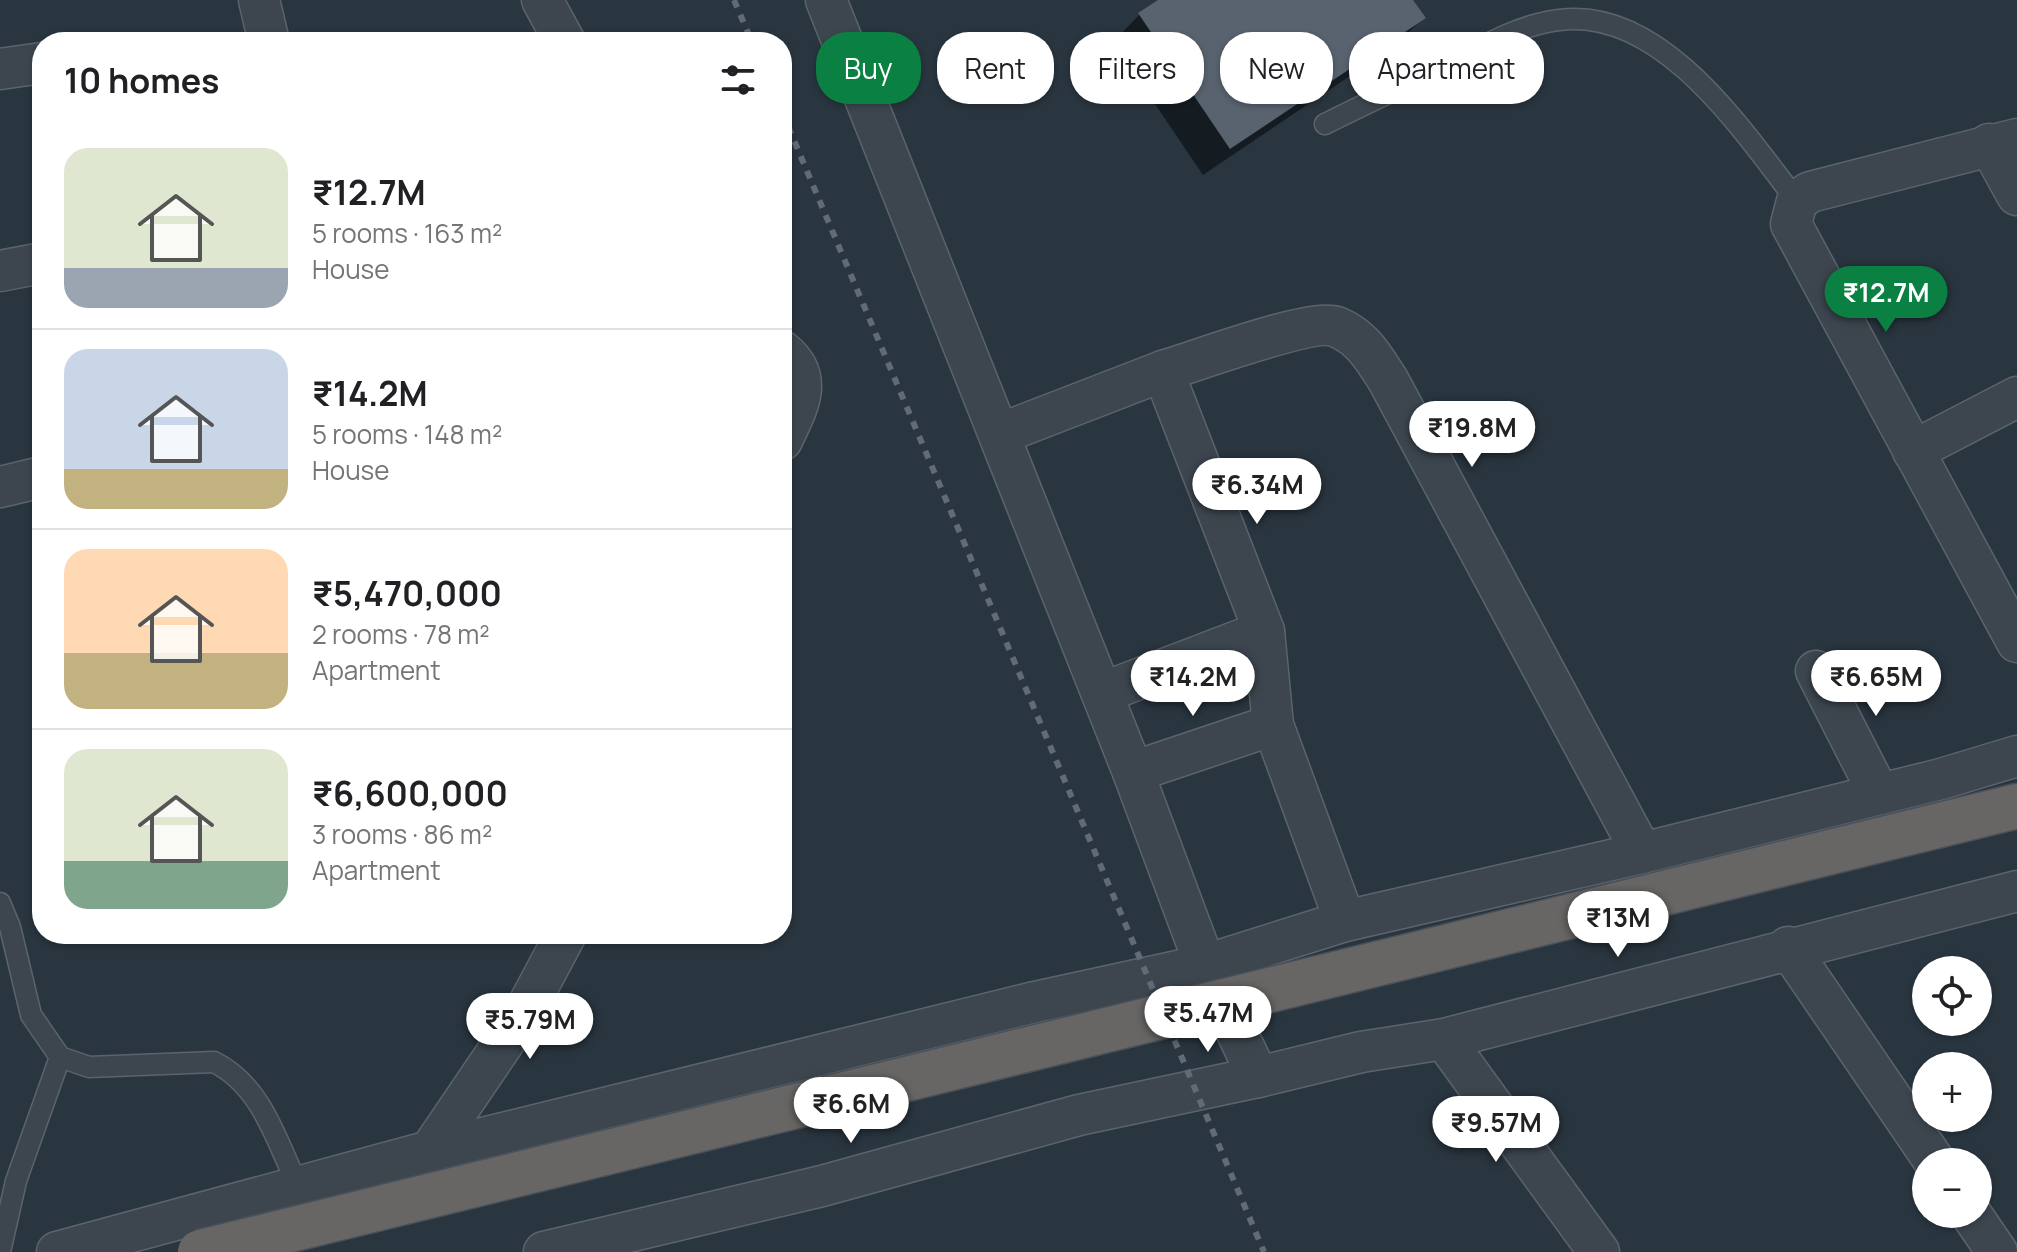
<!DOCTYPE html>
<html lang="en">
<head>
<meta charset="utf-8">
<style>
	:root { --surface:#fff; --page:#f6f6f6; --text:#202124; --muted:#757577; --line:#e0e0e0; --accent:#0b8043 }
	body { margin:0; font-family:Manrope,sans-serif; background:var(--page); color:var(--text); height:100vh; display:flex; flex-direction:column; font-size:30px; white-space:nowrap }
	* { box-sizing:border-box; margin:0 }
	p { font-size:26px; color:var(--muted) }
	.icon { flex:none; width:44px; height:44px; fill:none; stroke:currentColor; stroke-width:2; stroke-linecap:round; stroke-linejoin:round }
	.map { position:relative; flex:1; overflow:hidden }
	.sheet { position:absolute; left:32px; top:32px; width:760px; height:912px; display:flex; flex-direction:column; background:var(--surface); border-radius:32px; box-shadow:0 2px 6px #0004 }
	.sheet>* { flex:none }
	.hud { position:absolute; left:816px; top:32px; width:760px; height:72px; display:flex; gap:16px }
	.controls { position:absolute; left:1912px; top:956px; display:grid; gap:16px }
	.controls a { display:grid; place-items:center; width:80px; height:80px; border-radius:50%; background:var(--surface); box-shadow:0 2px 6px #0004; font-size:40px }
	.price { position:absolute; translate:-50% -68px; padding:0 18px; border-radius:28px; background:#fff; color:#222; font-size:26px; line-height:52px; filter:drop-shadow(0 2px 4px #0008) }
	.price::after { content:''; position:absolute; left:50%; top:48px; width:24px; height:18px; margin-left:-12px; background:inherit; clip-path:polygon(0 0,100% 0,50% 100%) }
	.price.active { background:var(--accent); color:#fff }
	ul { padding:0; list-style:none }
	li { display:flex; align-items:center; gap:24px; height:200px; padding:0 32px }
	li+li { border-top:2px solid var(--line) }
	li span { display:grid; place-items:center; flex:none; width:224px; height:160px; border-radius:24px; color:#555 }
	li>.icon { margin-inline-start:auto }
	span .icon { width:96px; height:96px; fill:#fffc; stroke-width:1 }
	li b { font-size:34px }
	h2 { display:flex; justify-content:space-between; align-items:center; height:96px; padding:0 32px; font-size:34px }
	.chip { padding:0 28px; border-radius:32px; background:var(--surface); box-shadow:0 2px 6px #0004; font-size:28px; line-height:72px }
	.chip.active { background:var(--accent); color:#fff }
	.map>svg:first-child { display:block }
	.shadow { fill:#0007 }
	.building { fill:#58636f }
	.lines { fill:none; stroke-linecap:round; stroke-linejoin:round }
	.service-casing { stroke:#5b646d; stroke-width:23 }
	.minor-casing { stroke:#5b646d; stroke-width:43 }
	.trunk-casing { stroke:#48515a; stroke-width:47 }
	.service { stroke:#3d464f; stroke-width:20 }
	.minor { stroke:#3d464f; stroke-width:40 }
	.trunk { stroke:#686665; stroke-width:44 }
	.rail { stroke:#606b76; stroke-width:6; stroke-dasharray:8 8; stroke-linecap:butt }
	.trunk-bridge-casing { stroke:#48515a; stroke-width:47; stroke-linecap:butt }
	.trunk-bridge { stroke:#686665; stroke-width:44 }
</style>
</head>
<body>
<div class="map">
<svg width="2017" height="1252" viewBox="0 0 2017 1252">
	<rect width="100%" height="100%" fill="#29353f"/>
	<polygon class="shadow" points="1161,0 1411,0 1423,18 1396,45 1203,175 1113,42 1139,15"/>
	<polygon class="building" points="1158,0 1413,0 1426,18 1230,149 1138,13"/>
	<g class="lines">
		<defs>
			<g id="service">
				<path d="M 1325,124 C 1365,104 1406,85 1446,65 C 1482,47 1518,25 1559,20 C 1661,6 1743,131 1797,201"/>
				<path d="M 0,903 L 10,927 L 31,1015 L 60,1057 L 89,1067 L 214,1062 C 262,1086 276,1140 298,1186"/>
				<polyline points="0,1252 16,1181 60,1057"/>
			</g>
			<g id="minor">
				<polyline points="259,0 269,42"/>
				<polyline points="542,0 565,42"/>
				<polyline points="826,0 1133,772 1205,965 1258,1077 1361,1052 1444,1039 2017,891"/>
				<polyline points="0,69 42,63"/>
				<polyline points="2017,139 1810,192 1797,201 1791,224 2017,642"/>
				<polyline points="1989,144 2017,195"/>
				<polyline points="0,271 42,263"/>
				<path d="M 782,351 C 816,378 797,408 782,440"/>
				<path d="M 1163,371 C 1194,362 1313,317 1337,327 C 1363,338 1373,357 1388,380 L 1642,853"/>
				<polyline points="1000,434 1163,371 1264,631 1273,725 1345,921"/>
				<polyline points="1913,451 2017,397"/>
				<polyline points="0,487 42,477"/>
				<polyline points="1816,671 1879,794"/>
				<polyline points="1102,693 1264,631"/>
				<polyline points="1133,772 1273,725"/>
				<polyline points="1788,947 1935,1162"/>
				<polyline points="1444,1039 1599,1252"/>
				<polyline points="430,1151 525,1011 566,934"/>
				<polyline points="1971,1214 1997,1252"/>
				<polyline points="57,1252 430,1151 1035,1002 1205,965 1345,921 1642,853 1941,779 2017,756"/>
				<polyline points="544,1252 822,1186 1079,1115 1258,1077"/>
			</g>
			<polyline id="trunk" points="1413,955 2017,806"/>
		</defs>
		<use href="#service" class="service-casing"/>
		<use href="#minor" class="minor-casing"/>
		<use href="#trunk" class="trunk-casing"/>
		<use href="#service" class="service"/>
		<use href="#minor" class="minor"/>
		<use href="#trunk" class="trunk"/>
		<g class="rail">
			<polyline points="734,0 752,42"/>
			<polyline points="782,112 1264,1252"/>
		</g>
		<defs>
			<polyline id="trunk-bridge" points="200,1252 1413,955"/>
		</defs>
		<use href="#trunk-bridge" class="trunk-bridge-casing"/>
		<use href="#trunk-bridge" class="trunk-bridge"/>
	</g>
</svg>
<div class="controls">
<a><svg class="icon" aria-label="locate" viewBox="0 0 24 24"><circle cx="12" cy="12" r="6"/><path d="M12 2v4M12 18v4M2 12h4M18 12h4"/></svg></a>
<a>+</a>
<a>−</a>
</div>
<b class="price active" style="left:1886px;top:334px">₹12.7M</b>
<b class="price" style="left:1472px;top:469px">₹19.8M</b>
<b class="price" style="left:1257px;top:526px">₹6.34M</b>
<b class="price" style="left:1193px;top:718px">₹14.2M</b>
<b class="price" style="left:1876px;top:718px">₹6.65M</b>
<b class="price" style="left:1618px;top:959px">₹13M</b>
<b class="price" style="left:1208px;top:1054px">₹5.47M</b>
<b class="price" style="left:530px;top:1061px">₹5.79M</b>
<b class="price" style="left:851px;top:1145px">₹6.6M</b>
<b class="price" style="left:1496px;top:1164px">₹9.57M</b>
<div class="hud">
<a class="chip active">Buy</a>
<a class="chip">Rent</a>
<a class="chip">Filters</a>
<a class="chip">New</a>
<a class="chip">Apartment</a>
</div>
<section class="sheet">
<h2>10 homes<svg class="icon" aria-label="filters" viewBox="0 0 24 24"><path d="M4 7h16M4 17h16"/><circle cx="9" cy="7" r="2"/><circle cx="15" cy="17" r="2"/></svg></h2>
<ul>
<li><span style="background:linear-gradient(#dfe7d0 75%,#9aa5b1 0)"><svg class="icon" aria-label="home" viewBox="0 0 24 24"><path d="M3 11l9-7 9 7M6 9v11h12V9"/></svg></span><div><b>₹12.7M</b><p>5 rooms · 163 m²</p><p>House</p></div></li>
<li><span style="background:linear-gradient(#c9d6e8 75%,#c2b280 0)"><svg class="icon" aria-label="home" viewBox="0 0 24 24"><path d="M3 11l9-7 9 7M6 9v11h12V9"/></svg></span><div><b>₹14.2M</b><p>5 rooms · 148 m²</p><p>House</p></div></li>
<li><span style="background:linear-gradient(#ffd9b3 65%,#c2b280 0)"><svg class="icon" aria-label="home" viewBox="0 0 24 24"><path d="M3 11l9-7 9 7M6 9v11h12V9"/></svg></span><div><b>₹5,470,000</b><p>2 rooms · 78 m²</p><p>Apartment</p></div></li>
<li><span style="background:linear-gradient(#dfe7d0 70%,#7fa58c 0)"><svg class="icon" aria-label="home" viewBox="0 0 24 24"><path d="M3 11l9-7 9 7M6 9v11h12V9"/></svg></span><div><b>₹6,600,000</b><p>3 rooms · 86 m²</p><p>Apartment</p></div></li>
</ul>
</section>
</div>
</body>
</html>
